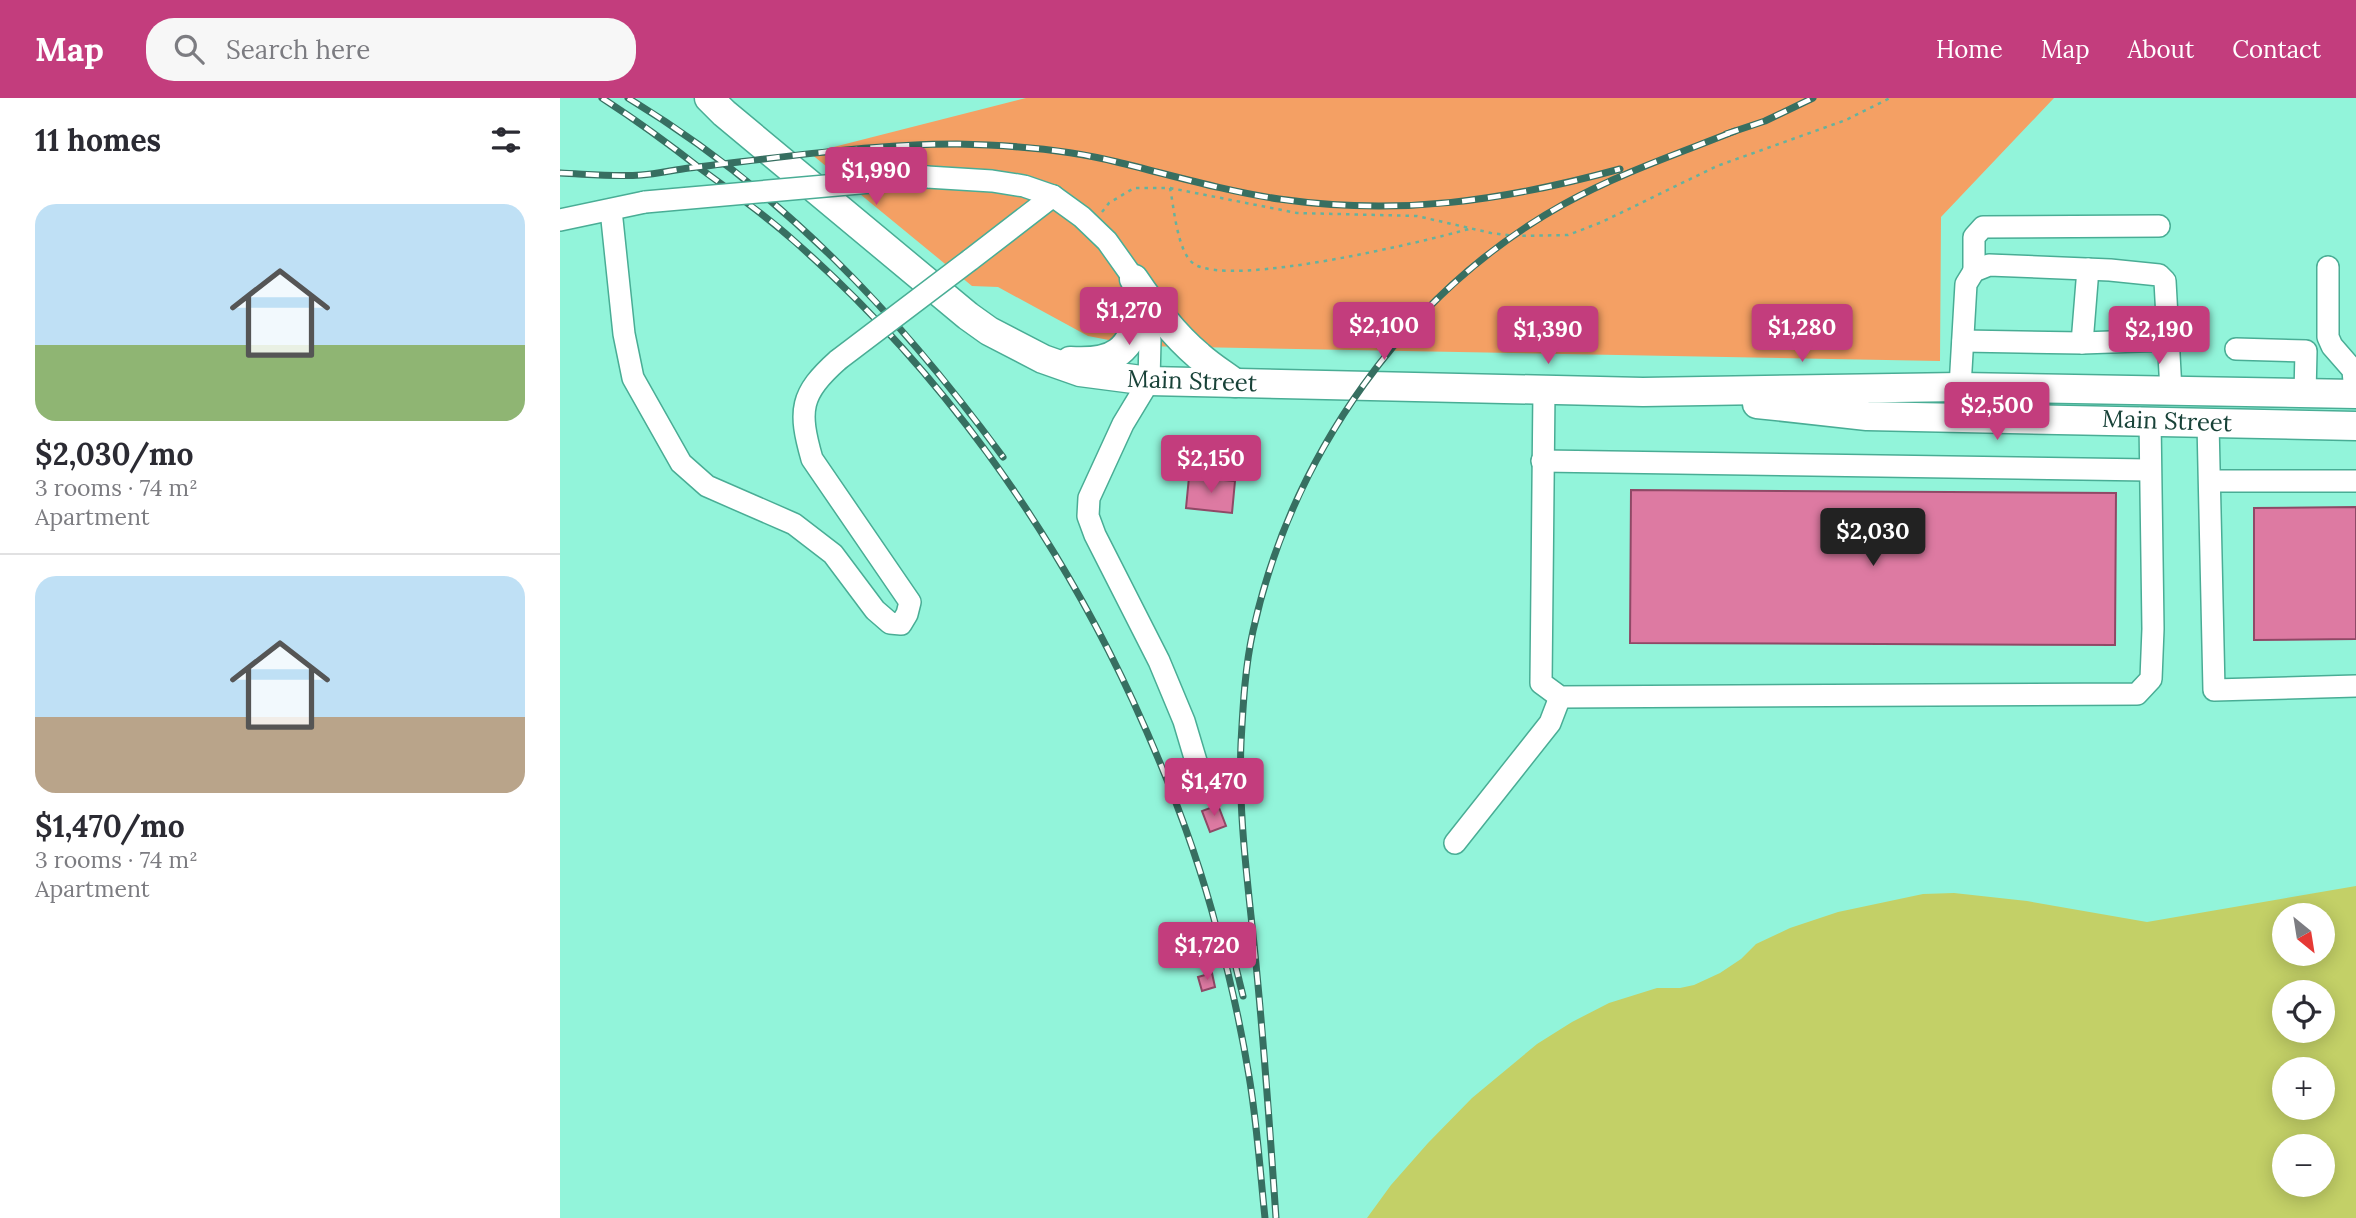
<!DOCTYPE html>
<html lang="en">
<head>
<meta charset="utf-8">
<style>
	:root { --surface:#fff; --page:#f7f7f7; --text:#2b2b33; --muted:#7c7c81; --line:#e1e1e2; --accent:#c33d7d }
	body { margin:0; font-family:Lora,serif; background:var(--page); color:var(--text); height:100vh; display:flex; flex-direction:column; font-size:26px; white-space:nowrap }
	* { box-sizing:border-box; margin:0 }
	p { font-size:23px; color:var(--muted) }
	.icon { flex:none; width:38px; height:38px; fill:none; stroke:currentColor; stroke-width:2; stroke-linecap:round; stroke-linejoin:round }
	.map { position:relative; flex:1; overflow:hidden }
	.sheet { display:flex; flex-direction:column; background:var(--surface); width:560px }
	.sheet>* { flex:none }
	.needle { width:46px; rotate:150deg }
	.controls { position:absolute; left:1712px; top:805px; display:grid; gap:14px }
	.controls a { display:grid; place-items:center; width:63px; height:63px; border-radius:50%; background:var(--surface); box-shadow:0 4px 18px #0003; font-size:35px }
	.price { position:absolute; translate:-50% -60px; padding:0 16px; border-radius:7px; background:var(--accent); color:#fff; font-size:23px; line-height:46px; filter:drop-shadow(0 2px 4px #0008) }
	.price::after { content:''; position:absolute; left:50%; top:42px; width:21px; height:16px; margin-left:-10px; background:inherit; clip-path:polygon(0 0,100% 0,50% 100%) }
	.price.on { background:#222; color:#fff }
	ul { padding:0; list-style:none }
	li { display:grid; align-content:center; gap:14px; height:371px; padding:0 35px }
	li+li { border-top:2px solid var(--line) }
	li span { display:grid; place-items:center; height:217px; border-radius:21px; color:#555 }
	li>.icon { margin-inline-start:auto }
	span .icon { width:126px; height:126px; fill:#fffc; stroke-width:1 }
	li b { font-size:30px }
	h2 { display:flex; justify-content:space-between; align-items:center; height:84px; padding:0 35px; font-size:30px }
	header { display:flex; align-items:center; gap:42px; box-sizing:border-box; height:98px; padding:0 35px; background:var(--accent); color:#fff }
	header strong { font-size:33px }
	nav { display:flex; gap:38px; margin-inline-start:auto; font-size:24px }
	.search { width:490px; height:63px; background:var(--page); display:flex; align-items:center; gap:18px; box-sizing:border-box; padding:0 24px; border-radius:28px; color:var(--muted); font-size:26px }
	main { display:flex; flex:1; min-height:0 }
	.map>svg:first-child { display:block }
	.green { fill:#f4a064 }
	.water { fill:#c3d067; fill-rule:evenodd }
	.building { fill:#dd7aa2; stroke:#8f4966; stroke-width:2 }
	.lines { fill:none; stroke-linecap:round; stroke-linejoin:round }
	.minor-casing { stroke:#49ad95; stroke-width:24 }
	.major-casing { stroke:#49ad95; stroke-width:31 }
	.path { stroke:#65b29e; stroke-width:2.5; stroke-dasharray:3.5 5; stroke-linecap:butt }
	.minor { stroke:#fff; stroke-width:21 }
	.major { stroke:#fff; stroke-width:28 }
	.rail-casing { stroke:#376f61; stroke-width:7 }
	.rail { stroke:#fff; stroke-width:4.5; stroke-dasharray:13; stroke-linecap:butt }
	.minor-bridge-casing { stroke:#49ad95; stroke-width:24; stroke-linecap:butt }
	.minor-bridge { stroke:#fff; stroke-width:21 }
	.labels { text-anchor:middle; stroke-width:6; stroke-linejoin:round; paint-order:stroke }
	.street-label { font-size:24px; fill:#184238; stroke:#fff }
</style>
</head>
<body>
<header>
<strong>Map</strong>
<div class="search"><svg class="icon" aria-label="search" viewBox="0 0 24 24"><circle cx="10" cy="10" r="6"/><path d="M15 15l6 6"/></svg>Search here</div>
<nav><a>Home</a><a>Map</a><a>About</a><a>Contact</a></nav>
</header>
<main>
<section class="sheet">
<h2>11 homes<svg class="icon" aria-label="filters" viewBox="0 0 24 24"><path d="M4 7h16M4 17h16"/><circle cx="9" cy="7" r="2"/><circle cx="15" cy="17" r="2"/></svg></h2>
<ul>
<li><span style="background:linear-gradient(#bfe0f5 65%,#8fb573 0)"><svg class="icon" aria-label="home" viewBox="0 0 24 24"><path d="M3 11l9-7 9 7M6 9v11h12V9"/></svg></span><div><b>$2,030/mo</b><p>3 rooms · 74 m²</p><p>Apartment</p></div></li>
<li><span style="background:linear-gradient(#bfe0f5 65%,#b9a48a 0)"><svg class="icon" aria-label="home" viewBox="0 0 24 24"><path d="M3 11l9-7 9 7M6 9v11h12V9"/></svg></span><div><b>$1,470/mo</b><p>3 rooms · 74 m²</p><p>Apartment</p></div></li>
</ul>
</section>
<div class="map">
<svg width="1796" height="1120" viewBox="0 0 1796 1120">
	<rect width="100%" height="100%" fill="#92f4da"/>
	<polygon class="green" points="466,0 1494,0 1381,119 1380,263 580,248 528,238 438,189 412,188 250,55"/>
	<path class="water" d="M 1796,788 L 1796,1120 L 807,1120 L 831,1087 L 868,1045 L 912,1000 L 977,946 L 1012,924 L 1049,905 L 1097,890 L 1120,890 L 1134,887 L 1160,875 L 1181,861 L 1196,846 L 1230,830 L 1278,814 L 1363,796 L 1394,795 L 1467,803 L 1587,824 ZM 1724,817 L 1762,817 L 1762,856 L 1724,856 ZM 1724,894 L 1762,894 L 1762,933 L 1724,933 ZM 1724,971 L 1762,971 L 1762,1010 L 1724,1010 ZM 1724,1048 L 1762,1048 L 1762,1087 L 1724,1087 Z"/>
	<g class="building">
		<polygon points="629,379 675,383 672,415 626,410"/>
		<polygon points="1071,392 1556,395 1555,547 1070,545"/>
		<polygon points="1796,409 1796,541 1694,542 1694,410"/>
		<polygon points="658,707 666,728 650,734 642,713"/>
		<polygon points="652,875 655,889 642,893 638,879"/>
	</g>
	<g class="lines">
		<defs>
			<g id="minor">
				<polyline points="367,79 432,83 464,88 493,98 522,119 547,143 574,181 581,202 590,242 589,283 563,326 529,400 528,418 535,437 599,563 624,623 644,690"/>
				<path d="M 51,112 L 64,236 L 73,280 L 121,365 L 147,388 L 234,426 L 273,456 L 315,512 L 330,525 L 341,526 L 347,516 L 350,504 L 252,361 C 238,312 240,296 278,262"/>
				<polyline points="0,122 85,104"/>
				<polyline points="410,162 493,98"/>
				<polyline points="1768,169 1768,239 1772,248 1793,272 1795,296"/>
				<polyline points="1414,173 1414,139 1423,129 1599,128"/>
				<polyline points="1403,243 1522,245 1608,242"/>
				<polyline points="1522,245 1528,171"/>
				<polyline points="1676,251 1746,253 1745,296"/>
				<polyline points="1400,289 1406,186 1414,173 1429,167 1550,172 1599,177 1605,183 1611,293"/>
				<polyline points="984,292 981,585 1000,599 1577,596 1591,581 1593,531 1590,322"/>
				<polyline points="1648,325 1654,592 1796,588"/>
				<polyline points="982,363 1589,372"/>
				<polyline points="1650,383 1796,383"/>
				<polyline points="895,745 990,625 1000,599"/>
			</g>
			<g id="major">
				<polyline points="149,0 164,15 408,218 429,233 483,261 520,274 589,283 1083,294 1400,289 1796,296"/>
				<path d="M 574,181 C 593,209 613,236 639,258 C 650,268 663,276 675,285"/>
				<path d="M 510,263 C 557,266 568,253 584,212"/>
				<polyline points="1197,306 1307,318 1796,328"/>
			</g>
		</defs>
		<use href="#minor" class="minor-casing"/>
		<use href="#major" class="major-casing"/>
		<g class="path">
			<path d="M 610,90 C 614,109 617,154 634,166 C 672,190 862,144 909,131"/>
			<polyline points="542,114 549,105 574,90 610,90 737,115 857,118 931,135 955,138 1008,137 1042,124 1157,68 1286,22 1330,0"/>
		</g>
		<use href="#minor" class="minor"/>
		<use href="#major" class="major"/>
		<defs>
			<g id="rail">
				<path d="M 42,0 C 76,22 109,46 141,71 C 172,94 204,116 233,142 C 378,269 492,428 573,603 C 607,677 637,754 657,832 C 670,880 681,929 689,978 C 697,1025 700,1073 705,1120"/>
				<path d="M 68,0 C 222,93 337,215 443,359"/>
				<polyline points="1166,36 1205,23 1253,0"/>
				<path d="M 0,75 C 26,76 54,79 81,77 C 97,76 113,72 129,70 C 216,60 309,46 397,46 C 449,47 505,51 557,64 C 611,77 664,93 719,101 C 840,118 943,103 1060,71"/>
				<polyline points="669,841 683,898"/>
				<path d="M 716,1120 C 710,1032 704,944 695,856 C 688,786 678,715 681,645 C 683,608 685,569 693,533 C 732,357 846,194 1004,106 C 1058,76 1117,56 1175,33"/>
			</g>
		</defs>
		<use href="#rail" class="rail-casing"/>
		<use href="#rail" class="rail"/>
		<defs>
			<g id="minor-bridge">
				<polyline points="85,104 367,79"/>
				<polyline points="278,262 410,162"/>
			</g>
		</defs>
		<use href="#minor-bridge" class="minor-bridge-casing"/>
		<use href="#minor-bridge" class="minor-bridge"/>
	</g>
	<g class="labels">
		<g class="street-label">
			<text transform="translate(632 283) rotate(2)" y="8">Main Street</text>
			<text transform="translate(1607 323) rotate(2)" y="8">Main Street</text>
		</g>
	</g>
</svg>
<div class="controls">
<a><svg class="needle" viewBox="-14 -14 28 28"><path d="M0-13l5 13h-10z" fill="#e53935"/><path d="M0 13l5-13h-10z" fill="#7c7c81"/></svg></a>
<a><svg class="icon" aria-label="locate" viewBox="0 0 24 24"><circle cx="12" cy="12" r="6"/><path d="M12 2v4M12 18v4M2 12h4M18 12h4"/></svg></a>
<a>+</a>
<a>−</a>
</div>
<b class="price" style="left:316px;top:109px">$1,990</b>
<b class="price" style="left:569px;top:249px">$1,270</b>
<b class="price" style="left:824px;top:264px">$2,100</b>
<b class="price" style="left:1242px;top:266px">$1,280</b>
<b class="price" style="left:988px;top:268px">$1,390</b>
<b class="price" style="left:1599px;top:268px">$2,190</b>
<b class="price" style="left:1437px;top:344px">$2,500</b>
<b class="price" style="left:651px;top:397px">$2,150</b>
<b class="price on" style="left:1313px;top:470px">$2,030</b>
<b class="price" style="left:654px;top:720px">$1,470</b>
<b class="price" style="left:647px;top:884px">$1,720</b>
</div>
</main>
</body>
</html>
